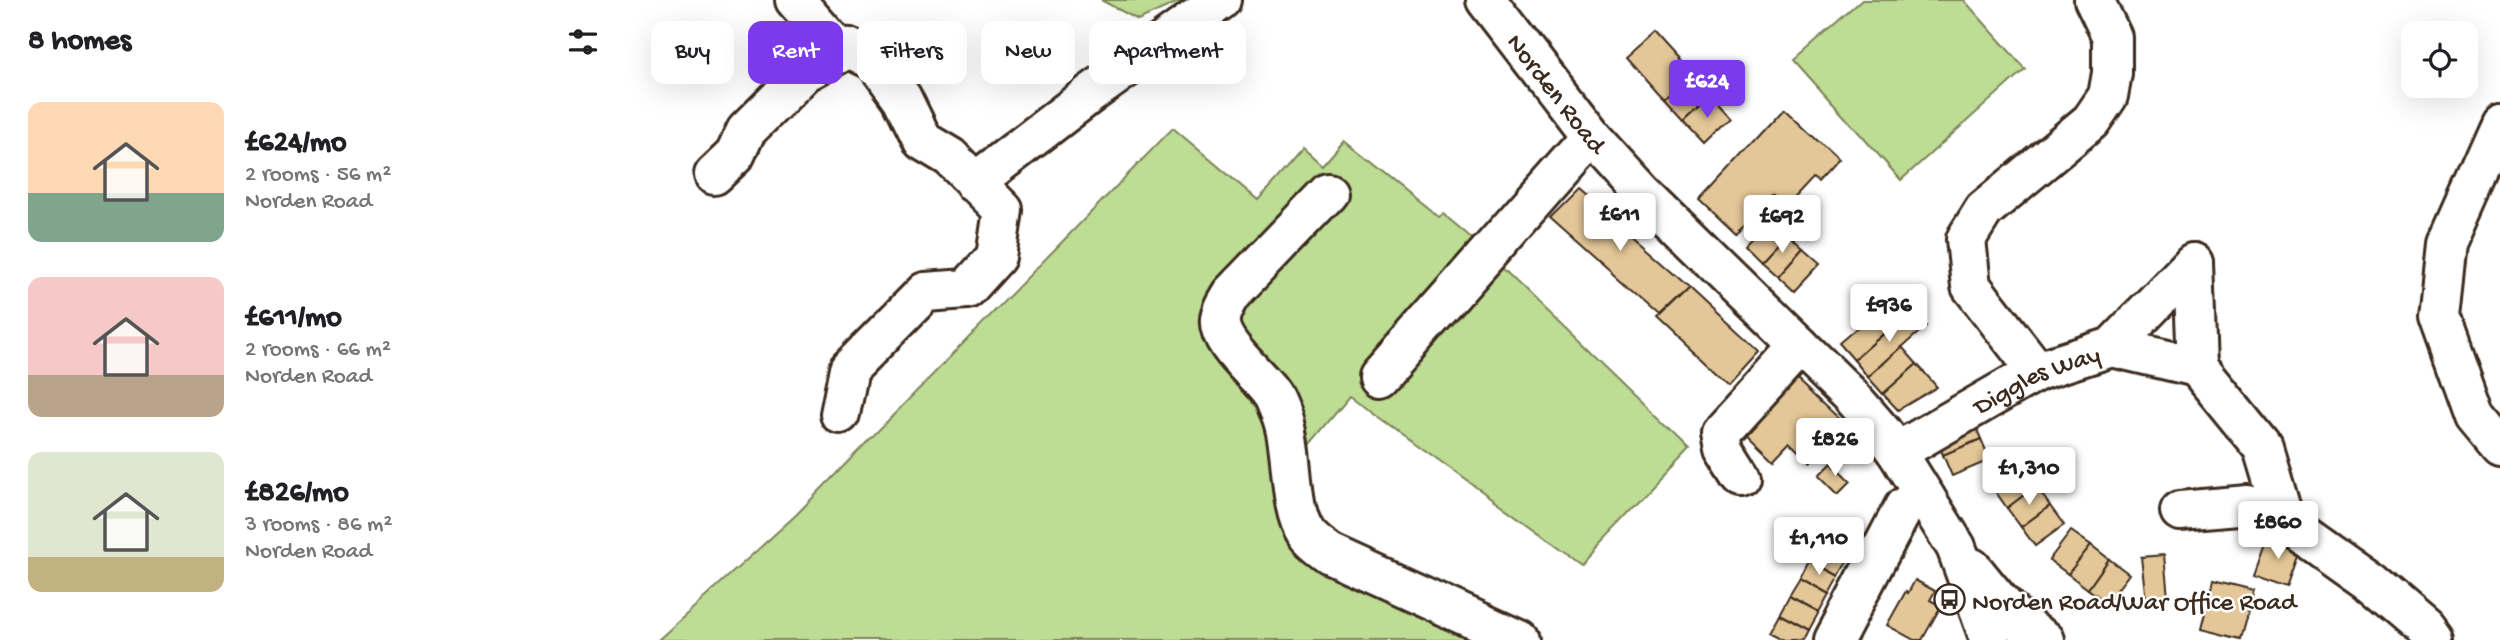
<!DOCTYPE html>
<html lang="en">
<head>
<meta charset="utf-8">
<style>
	:root { --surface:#fff; --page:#f2f2f2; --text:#202124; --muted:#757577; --accent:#7c3aed }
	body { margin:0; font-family:"Gochi Hand",sans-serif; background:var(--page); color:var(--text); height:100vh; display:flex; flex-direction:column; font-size:26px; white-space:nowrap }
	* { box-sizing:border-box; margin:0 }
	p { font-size:23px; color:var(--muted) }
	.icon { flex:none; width:38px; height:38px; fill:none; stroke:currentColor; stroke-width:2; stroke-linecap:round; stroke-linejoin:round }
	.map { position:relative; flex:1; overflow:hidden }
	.panel { display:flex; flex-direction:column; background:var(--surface); width:630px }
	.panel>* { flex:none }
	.guide { position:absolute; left:21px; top:21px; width:665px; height:63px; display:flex; gap:14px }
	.fabs { position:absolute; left:1771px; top:21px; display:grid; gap:14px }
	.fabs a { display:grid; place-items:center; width:77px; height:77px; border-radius:14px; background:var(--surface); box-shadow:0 7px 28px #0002; font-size:35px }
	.price { position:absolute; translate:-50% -60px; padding:0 16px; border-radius:7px; background:#fff; color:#222; font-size:23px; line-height:46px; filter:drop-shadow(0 2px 4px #0008) }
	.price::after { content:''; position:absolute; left:50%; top:42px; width:21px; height:16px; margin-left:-10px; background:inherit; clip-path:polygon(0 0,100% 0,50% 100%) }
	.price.active { background:var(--accent); color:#fff }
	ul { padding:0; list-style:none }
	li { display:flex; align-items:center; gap:21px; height:175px; padding:0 28px }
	li span { display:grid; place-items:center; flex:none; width:196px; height:140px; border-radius:14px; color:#555 }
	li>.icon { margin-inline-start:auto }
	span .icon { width:84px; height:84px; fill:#fffc; stroke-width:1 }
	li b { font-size:30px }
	h2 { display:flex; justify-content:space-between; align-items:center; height:84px; padding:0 28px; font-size:30px }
	.tag { padding:0 24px; border-radius:14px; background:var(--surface); box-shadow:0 7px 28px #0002; font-size:24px; line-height:63px }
	.tag.active { background:var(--accent); color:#fff }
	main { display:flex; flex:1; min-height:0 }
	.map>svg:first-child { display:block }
	.green { fill:#bddc94; stroke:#7c8359; stroke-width:2 }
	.building { fill:#e4c798; stroke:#3b2a1e; stroke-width:2 }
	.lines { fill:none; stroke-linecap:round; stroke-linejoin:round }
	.minor-casing { stroke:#3b2a1e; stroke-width:44 }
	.minor { stroke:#fff; stroke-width:38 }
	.labels { text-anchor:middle; stroke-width:5; stroke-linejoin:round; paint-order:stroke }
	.street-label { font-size:26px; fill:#3b2a1e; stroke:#fff }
	.poi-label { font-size:26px; fill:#3b2a1e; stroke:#fff; text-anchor:start }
</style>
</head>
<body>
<main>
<section class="panel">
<h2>8 homes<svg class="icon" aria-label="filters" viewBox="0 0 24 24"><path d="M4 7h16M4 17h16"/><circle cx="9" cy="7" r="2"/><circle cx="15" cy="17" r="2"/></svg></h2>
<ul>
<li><span style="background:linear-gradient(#ffd9b3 65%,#7fa58c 0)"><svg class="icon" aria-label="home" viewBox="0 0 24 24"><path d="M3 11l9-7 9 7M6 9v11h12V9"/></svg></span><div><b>£624/mo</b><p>2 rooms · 56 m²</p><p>Norden Road</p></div></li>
<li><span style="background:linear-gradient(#f6c9c9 70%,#b9a48a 0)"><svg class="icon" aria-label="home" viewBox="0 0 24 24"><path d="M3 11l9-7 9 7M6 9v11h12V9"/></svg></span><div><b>£611/mo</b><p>2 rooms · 66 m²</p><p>Norden Road</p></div></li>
<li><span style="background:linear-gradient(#dfe7d0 75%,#c2b280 0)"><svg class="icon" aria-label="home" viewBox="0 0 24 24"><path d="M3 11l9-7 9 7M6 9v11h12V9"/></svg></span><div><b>£826/mo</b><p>3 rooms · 86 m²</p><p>Norden Road</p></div></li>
</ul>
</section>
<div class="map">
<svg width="1870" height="640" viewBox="0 0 1870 640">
	<rect width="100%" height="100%" fill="#fff"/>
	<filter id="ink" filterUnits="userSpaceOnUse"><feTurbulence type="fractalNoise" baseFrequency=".0143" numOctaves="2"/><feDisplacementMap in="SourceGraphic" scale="14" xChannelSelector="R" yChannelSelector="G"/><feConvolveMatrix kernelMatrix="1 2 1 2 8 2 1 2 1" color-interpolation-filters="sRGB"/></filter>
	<g filter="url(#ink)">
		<g class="green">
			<polygon points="471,0 553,0 508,20"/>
			<polygon points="1232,0 1334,0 1395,69 1271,180 1164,60"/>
			<polygon points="543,128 628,200 673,149 692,166 714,141 809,217 813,214 837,234 1059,449 951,563 720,396 648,482 654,512 859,640 28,640 166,515"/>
		</g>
		<g class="building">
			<polygon points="1024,33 1062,75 1034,101 996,58"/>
			<polygon points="1062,75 1081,96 1053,122 1034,101"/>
			<polygon points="1081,96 1100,117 1073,143 1053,122"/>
			<polygon points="1154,109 1208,160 1188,182 1183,178 1156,207 1142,194 1106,234 1070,200"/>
			<polygon points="948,190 1060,288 1030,316 920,218"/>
			<polygon points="1141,217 1157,233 1131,261 1115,245"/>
			<polygon points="1157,233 1173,248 1148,276 1131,261"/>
			<polygon points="1173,248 1190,263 1164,291 1148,276"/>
			<polygon points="1060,288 1129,352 1099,385 1028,319"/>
			<polygon points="1256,303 1270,319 1224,360 1209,343"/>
			<polygon points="1285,313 1296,326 1238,377 1224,360 1274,316 1277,320"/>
			<polygon points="1272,347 1287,364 1253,394 1238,377"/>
			<polygon points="1287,364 1307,387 1268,410 1253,394"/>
			<polygon points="1164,377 1215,425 1180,462 1159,442 1143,459 1114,431"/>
			<polygon points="1342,418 1351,439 1313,455 1304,433"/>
			<polygon points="1351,439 1360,460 1322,476 1313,455"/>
			<polygon points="1401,461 1414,481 1377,508 1363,488"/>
			<polygon points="1202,462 1221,481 1208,494 1189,475"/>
			<polygon points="1406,486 1420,506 1391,527 1377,508"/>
			<polygon points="1420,506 1434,525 1405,546 1391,527"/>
			<polygon points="1199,524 1229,540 1219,558 1189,541"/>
			<polygon points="1441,531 1461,545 1438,574 1419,560"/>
			<polygon points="1639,534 1673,546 1658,588 1624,576"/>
			<polygon points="1189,541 1219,558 1209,576 1179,560"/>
			<polygon points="1461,545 1479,559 1458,589 1438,574"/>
			<polygon points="1534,555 1538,598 1516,601 1511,557"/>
			<polygon points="1479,559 1499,574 1477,603 1458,589"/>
			<polygon points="1179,560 1209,576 1199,594 1170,578"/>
			<polygon points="1170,578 1199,594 1189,612 1159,596"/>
			<polygon points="1285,580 1305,591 1300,600 1311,606 1292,640 1284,640 1257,625 1276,591 1278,593"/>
			<polygon points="1583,580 1624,590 1611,639 1571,629"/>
			<polygon points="1159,596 1189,612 1179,630 1149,614"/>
			<polygon points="1149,614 1179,630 1174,640 1154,640 1139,632"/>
		</g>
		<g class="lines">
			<defs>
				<g id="minor">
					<polyline points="165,0 211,52"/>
					<path id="s1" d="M 856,0 L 961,136 L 1013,193 L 1219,394 L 1252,432 L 1267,452 L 1326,547 L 1360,640"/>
					<polyline points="1870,124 1817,243 1809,316 1845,416 1870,446"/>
					<polyline points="84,175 105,155 116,131 175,72 219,48 245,61 272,98 293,141 320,157 373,210 366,257 337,289 295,292 219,369 210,414"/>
					<polyline points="344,183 460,94 591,0"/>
					<path d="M 698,193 L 601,294 C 596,302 591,310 590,319 C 587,343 627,373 641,393 C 645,398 647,406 650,412 C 665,447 657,505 676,533 C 682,542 692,548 700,554 L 889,640"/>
					<polyline points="1482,347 1567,367 1563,263"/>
					<polyline points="1567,367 1633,448 1655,522"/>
					<polyline points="1407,371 1341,286 1336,239 1354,210 1461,121 1478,96 1482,73 1482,37 1464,0"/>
					<polyline points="749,377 961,136"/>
					<path id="s2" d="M 1267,452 L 1407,371 L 1482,347 L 1563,263"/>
					<polyline points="1111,477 1094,450 1091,433 1170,346"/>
					<polyline points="1550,511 1618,505 1655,522 1741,583 1795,629 1803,640"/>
					<path d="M 1342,568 C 1363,594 1385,623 1415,640"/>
					<polyline points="1204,640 1274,507 1295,497"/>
				</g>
			</defs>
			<use href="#minor" class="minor-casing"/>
			<use href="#minor" class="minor"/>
		</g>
	</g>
	<defs>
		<symbol id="bus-ring" viewBox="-11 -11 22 22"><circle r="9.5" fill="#fff" stroke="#3b2a1e" stroke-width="1.5"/><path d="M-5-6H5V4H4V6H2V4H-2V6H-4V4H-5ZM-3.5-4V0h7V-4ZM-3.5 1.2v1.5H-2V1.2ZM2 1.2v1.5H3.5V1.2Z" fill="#3b2a1e"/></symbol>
	</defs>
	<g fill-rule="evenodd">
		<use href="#bus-ring" x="1302" y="582" width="35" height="35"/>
	</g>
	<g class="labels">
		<g class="street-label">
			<text dy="9" stroke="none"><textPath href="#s1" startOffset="117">Norden Road</textPath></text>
			<text dy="9" stroke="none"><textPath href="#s2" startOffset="158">Diggles Way</textPath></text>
		</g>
		<g class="poi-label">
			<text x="1342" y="609">Norden Road/War Office Road</text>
		</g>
	</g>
</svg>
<div class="fabs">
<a><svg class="icon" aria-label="locate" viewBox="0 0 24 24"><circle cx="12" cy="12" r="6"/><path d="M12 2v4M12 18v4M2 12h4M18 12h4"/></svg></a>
</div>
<b class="price active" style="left:1077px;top:120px">£624</b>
<b class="price" style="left:990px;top:253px">£611</b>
<b class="price" style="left:1152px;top:255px">£692</b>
<b class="price" style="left:1259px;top:344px">£936</b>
<b class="price" style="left:1205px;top:478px">£826</b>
<b class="price" style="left:1399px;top:507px">£1,310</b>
<b class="price" style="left:1648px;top:561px">£860</b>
<b class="price" style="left:1189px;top:577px">£1,110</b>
<div class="guide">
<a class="tag">Buy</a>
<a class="tag active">Rent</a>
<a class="tag">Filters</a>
<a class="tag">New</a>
<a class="tag">Apartment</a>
</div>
</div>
</main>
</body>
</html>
